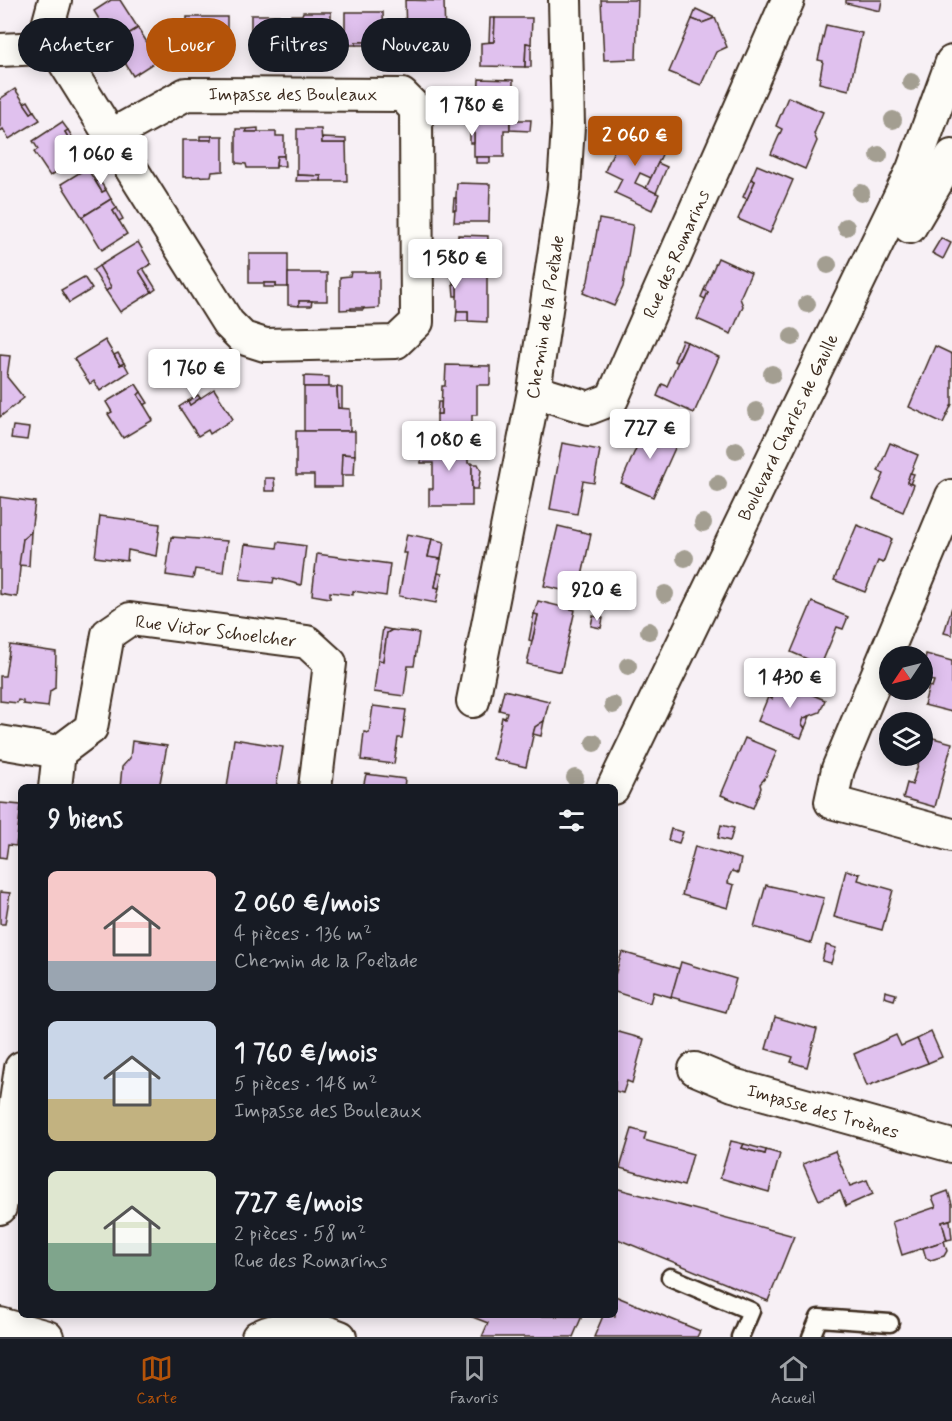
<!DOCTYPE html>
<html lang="fr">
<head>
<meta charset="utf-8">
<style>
	:root { --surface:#171b24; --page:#20242c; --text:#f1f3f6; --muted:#9ea1a6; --line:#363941; --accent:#b45309 }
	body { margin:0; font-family:Mynerve,sans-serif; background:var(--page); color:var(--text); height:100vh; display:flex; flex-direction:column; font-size:22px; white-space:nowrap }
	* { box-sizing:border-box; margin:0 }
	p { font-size:20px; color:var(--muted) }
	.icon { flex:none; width:33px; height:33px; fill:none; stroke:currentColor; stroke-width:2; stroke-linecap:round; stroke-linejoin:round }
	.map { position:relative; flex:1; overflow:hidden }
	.details { position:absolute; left:18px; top:784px; width:600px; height:534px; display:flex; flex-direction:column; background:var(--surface); border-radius:9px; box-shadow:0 3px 15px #0003 }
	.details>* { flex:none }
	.hud { position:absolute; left:18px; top:18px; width:600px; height:54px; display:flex; gap:12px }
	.needle { width:39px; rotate:235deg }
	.buttons { position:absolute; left:879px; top:646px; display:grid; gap:12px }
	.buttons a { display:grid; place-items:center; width:54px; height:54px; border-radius:50%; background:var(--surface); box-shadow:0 3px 15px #0003; font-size:30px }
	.price { position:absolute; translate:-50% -51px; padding:0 14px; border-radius:6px; background:#fff; color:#222; font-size:20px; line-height:39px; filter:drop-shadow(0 2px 3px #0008) }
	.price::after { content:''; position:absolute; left:50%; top:36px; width:18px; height:14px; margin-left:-9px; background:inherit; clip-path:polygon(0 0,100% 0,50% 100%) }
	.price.active { background:var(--accent); color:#fff }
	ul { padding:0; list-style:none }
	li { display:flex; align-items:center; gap:18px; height:150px; padding:0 30px }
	li span { display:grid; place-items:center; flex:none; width:168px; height:120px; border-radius:9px; color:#555 }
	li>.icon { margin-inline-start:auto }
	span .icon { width:72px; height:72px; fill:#fffc; stroke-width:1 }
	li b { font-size:26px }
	h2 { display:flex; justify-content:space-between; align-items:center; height:72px; padding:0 30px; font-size:26px }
	.pill { padding:0 21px; border-radius:27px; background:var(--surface); box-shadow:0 3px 15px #0003; font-size:21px; line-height:54px }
	.pill.active { background:var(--accent); color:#fff }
	.tab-bar { display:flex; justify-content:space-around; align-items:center; height:84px; border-top:2px solid var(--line); background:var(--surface); font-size:16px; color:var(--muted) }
	.tab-bar a { display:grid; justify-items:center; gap:3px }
	.tab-bar .active { color:var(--accent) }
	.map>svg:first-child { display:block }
	.building { fill:#e0c1ee; stroke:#3b2a1e; stroke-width:1.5 }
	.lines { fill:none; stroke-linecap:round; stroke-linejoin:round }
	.service-casing { stroke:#3b2a1e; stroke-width:21 }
	.minor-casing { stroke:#3b2a1e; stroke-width:36 }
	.service { stroke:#fdfcf7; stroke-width:16 }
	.minor { stroke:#fdfcf7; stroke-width:32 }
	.tree { fill:#a39e91 }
	.labels { text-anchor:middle; stroke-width:4.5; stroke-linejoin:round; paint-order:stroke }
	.street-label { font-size:18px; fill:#3b2a1e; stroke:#fdfcf7 }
</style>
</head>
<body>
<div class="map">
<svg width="952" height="1337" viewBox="0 0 952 1337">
	<rect width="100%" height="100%" fill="#f7f0f5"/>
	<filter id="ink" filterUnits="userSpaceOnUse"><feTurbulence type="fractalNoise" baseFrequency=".0167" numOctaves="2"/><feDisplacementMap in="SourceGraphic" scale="12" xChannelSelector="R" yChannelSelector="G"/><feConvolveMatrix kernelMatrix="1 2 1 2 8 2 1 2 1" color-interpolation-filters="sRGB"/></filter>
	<g filter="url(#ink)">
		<g class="building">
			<polygon points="111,0 120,0 138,28 109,46 103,36 108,34 94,11"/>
			<polygon points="405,0 444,1 445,37 435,38 435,33 406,34"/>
			<polygon points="601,0 638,0 636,59 604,60"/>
			<polygon points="846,0 882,0 880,11 846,3"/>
			<polygon points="696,9 715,18 702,23 692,19"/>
			<polygon points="303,12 331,12 331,45 302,46 303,50 291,51 291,15 302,15"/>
			<polygon points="345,12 383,12 384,42 356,42 356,45 345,45"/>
			<polygon points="251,15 279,15 279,18 291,18 291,55 279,55 280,51 251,50"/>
			<polygon points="187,17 227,17 227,50 187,46"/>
			<polygon points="490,18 495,18 494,42 489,42"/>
			<polygon points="495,18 532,18 531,44 526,43 525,67 481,66 481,43 494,42"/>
			<polygon points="715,18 727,47 716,52 701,85 669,72 692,19 702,23"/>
			<polygon points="101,23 108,34 103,36 97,26"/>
			<polygon points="826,25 862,33 849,90 819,83 823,61 818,60"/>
			<polygon points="138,28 158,60 133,76 119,53 115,55 109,46"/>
			<polygon points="435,33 435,38 423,38 422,34"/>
			<rect x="356" y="42" width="12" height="3"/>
			<polygon points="526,43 531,44 531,67 525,67"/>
			<polygon points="202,46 215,46 214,50 202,49"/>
			<polygon points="302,46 315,46 315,50 303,50"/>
			<polygon points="267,51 280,51 279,55 268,55"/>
			<polygon points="119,53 126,63 121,66 115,55"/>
			<polygon points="479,79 513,80 513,108 509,108 509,120 474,119 474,107 478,107"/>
			<polygon points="15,89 31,113 34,111 40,120 9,139 3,129 0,132 0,99"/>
			<polygon points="475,95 478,95 478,107 474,107"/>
			<polygon points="788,97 823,112 814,134 817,141 805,169 771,154 782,129 776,126"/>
			<polygon points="28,101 34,111 31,113 24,103"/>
			<polygon points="470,119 510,120 510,130 504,130 504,157 474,157 474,131 470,131"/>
			<polygon points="510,120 531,120 530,131 510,130"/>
			<polygon points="62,122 68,130 65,132 80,157 50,176 34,152 38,149 33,141"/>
			<polygon points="258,128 258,132 246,132 247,129"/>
			<polygon points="236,129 247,129 246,132 276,132 276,136 284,136 284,156 277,156 276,168 247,168 246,164 236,163"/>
			<polygon points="297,129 321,129 322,143 346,143 347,181 321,181 321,176 297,175"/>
			<polygon points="68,130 74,140 71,142 65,132"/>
			<polygon points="623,130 665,148 651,178 640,173 635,183 659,194 652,210 615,193 622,179 605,171"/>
			<rect x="470" y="131" width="4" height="12"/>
			<rect x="200" y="136" width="12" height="4"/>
			<polygon points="212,136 223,136 223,171 212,172 211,176 183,177 183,140 212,140"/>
			<polygon points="322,138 346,139 346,143 322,143"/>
			<polygon points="277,156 284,156 285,166 276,166"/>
			<rect x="476" y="157" width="14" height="6"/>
			<polygon points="658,163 667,167 656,193 646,188"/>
			<polygon points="757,165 793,180 770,233 738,219 755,181 751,179"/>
			<polygon points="87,168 102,192 106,190 111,199 82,217 61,184"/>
			<polygon points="297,175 321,176 321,181 296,181"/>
			<polygon points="751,179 755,181 747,199 743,197"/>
			<polygon points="99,180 106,190 102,192 96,182"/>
			<polygon points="457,183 490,184 489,222 454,222"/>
			<polygon points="454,198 456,198 456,210 453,210"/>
			<polygon points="111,199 117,208 113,211 127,234 102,250 82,217"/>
			<polygon points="117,208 123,219 119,221 113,211"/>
			<polygon points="599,219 633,225 623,287 614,306 583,293 588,281"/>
			<polygon points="458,235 488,236 487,273 453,273 453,261 458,261"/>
			<polygon points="941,238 951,243 943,259 932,253"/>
			<polygon points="138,242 151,264 139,271 152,292 120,312 106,291 111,287 99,266"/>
			<rect x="453" y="249" width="5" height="12"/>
			<polygon points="249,254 288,254 288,287 276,287 276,283 249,283"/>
			<polygon points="718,258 751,273 740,298 743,306 731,334 697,319 708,292 704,290"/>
			<polygon points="99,266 111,287 106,291 93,270"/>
			<polygon points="143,268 156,289 152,292 139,271"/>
			<polygon points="351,272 379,272 379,308 340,310 340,277 350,276"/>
			<polygon points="288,273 327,273 327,301 299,301 299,306 288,305"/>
			<polygon points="453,273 487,273 487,322 468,321 468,311 457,311 457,284 453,284"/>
			<polygon points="84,277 92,289 69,303 61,290"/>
			<rect x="264" y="283" width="12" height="4"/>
			<polygon points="453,284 457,284 457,296 454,296"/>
			<polygon points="704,290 708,292 705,299 701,297"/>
			<polygon points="299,301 312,301 311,306 299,306"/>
			<polygon points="351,308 364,308 363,310 351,310"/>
			<polygon points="457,311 468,311 468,321 456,321"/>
			<polygon points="105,340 120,365 124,363 129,372 100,391 94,381 90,384 74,359"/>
			<polygon points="682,340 687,342 677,362 674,361"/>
			<polygon points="687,342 719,357 694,413 657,396 662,384 667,386"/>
			<polygon points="935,346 952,354 952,404 943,423 909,407"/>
			<polygon points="118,353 124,363 120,365 114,355"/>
			<polygon points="0,355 10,356 7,377 24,398 0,417"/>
			<polygon points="446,365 490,366 490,385 477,385 477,415 472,415 472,425 437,426 437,414 441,414 442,386 445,386"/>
			<polygon points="304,376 329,377 329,387 304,387"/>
			<polygon points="136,384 141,392 138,395 153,420 123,438 108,414 112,412 106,402"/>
			<polygon points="304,387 337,387 338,408 350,409 350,431 304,431"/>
			<polygon points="337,387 342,388 342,408 338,408"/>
			<polygon points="214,389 233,419 210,434 208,430 198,436 179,407 188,401 190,405"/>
			<polygon points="141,392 148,403 144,405 138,395"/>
			<polygon points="198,395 200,398 190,405 188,401"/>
			<polygon points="438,402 441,402 441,414 437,414"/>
			<polygon points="647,423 680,437 653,497 621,483"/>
			<polygon points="13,426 29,428 27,440 11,438"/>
			<polygon points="296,431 355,431 355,455 342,454 342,487 314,487 314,475 296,475"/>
			<polygon points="421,439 468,439 468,463 472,463 472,506 429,506 429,489 433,489 433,463 421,463"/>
			<polygon points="562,443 600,450 594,483 583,481 577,514 550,509"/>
			<polygon points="890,443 918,455 907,482 914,485 903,512 873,499 884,474 878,471"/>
			<polygon points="342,454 355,455 354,475 341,475"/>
			<polygon points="472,464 478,464 481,470 478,489 472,489"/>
			<polygon points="910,473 914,474 910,484 907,482"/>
			<polygon points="265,478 274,478 275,491 265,491"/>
			<polygon points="0,497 35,502 31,532 23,539 17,597 0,594"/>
			<polygon points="100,516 160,524 156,556 128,550 127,561 95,557"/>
			<polygon points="857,525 892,539 883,563 878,561 865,592 834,580"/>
			<polygon points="558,526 591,534 581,581 591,583 588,596 544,586"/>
			<polygon points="31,532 29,566 19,565 23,539"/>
			<polygon points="407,534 432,539 428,557 441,559 435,587 439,588 436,603 399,596 407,553 403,553"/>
			<polygon points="171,537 227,541 223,573 195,569 193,579 166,575"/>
			<polygon points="432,539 444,542 441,559 428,557"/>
			<polygon points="278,542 306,546 301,585 274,578 273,583 240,579 245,544 277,548"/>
			<polygon points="317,554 390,564 386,596 353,591 353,595 330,592 330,598 312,595"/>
			<polygon points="438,573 442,574 439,588 435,587"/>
			<polygon points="538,601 575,610 561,672 527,664 538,615 534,614"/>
			<polygon points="812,602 848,617 843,629 837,627 821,665 791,652"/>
			<polygon points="952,607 952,635 944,633"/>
			<polygon points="534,614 538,615 532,641 529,640"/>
			<polygon points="593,616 603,618 601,628 591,626"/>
			<polygon points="383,628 392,630 387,633 383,661 378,660"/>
			<polygon points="392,630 419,633 414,666 408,666 404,696 374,692 378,660 383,661 387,633"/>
			<polygon points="10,645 56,652 55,688 50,691 48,707 23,704 23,701 18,700 17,703 0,701 0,676 5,676"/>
			<polygon points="926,654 952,661 952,712 924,705 929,686 932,687 934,681 922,678"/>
			<polygon points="775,680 779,681 772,699 768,697"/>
			<polygon points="779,681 825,700 820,712 804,718 802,724 805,728 801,738 758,721 768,697 772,699"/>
			<polygon points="504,690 549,701 544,721 535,727 526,767 493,759 502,717 505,718 507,712 499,710"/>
			<polygon points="373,706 406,710 402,738 398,738 394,764 361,760 364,732 369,733"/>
			<polygon points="810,716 805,728 802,724 804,718"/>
			<polygon points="544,721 541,736 533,734 535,727"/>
			<polygon points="922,735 952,743 935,807 903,798 907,783 912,785 919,761 915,760 916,756 922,756"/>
			<polygon points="745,738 777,751 765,778 760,784 761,788 753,808 721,795"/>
			<polygon points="234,739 283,747 276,788 227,788"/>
			<polygon points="132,741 167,746 159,788 120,788 122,767 130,758"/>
			<polygon points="366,774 405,779 404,788 363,788"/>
			<polygon points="0,803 21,805 16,846 8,845 6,858 0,857"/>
			<polygon points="721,825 734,828 730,841 718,838"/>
			<polygon points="671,829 683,832 679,843 668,840"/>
			<polygon points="695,846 741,859 738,873 732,871 729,877 728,883 734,885 728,908 682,895"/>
			<polygon points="846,870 860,874 858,880 893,890 882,930 834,917"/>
			<polygon points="766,885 824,898 811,943 754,927"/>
			<polygon points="0,892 10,893 5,924 0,924"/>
			<polygon points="826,945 836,948 831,963 822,961"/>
			<polygon points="622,952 680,969 671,997 653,992 650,1003 615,992 615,975"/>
			<polygon points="681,962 736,979 726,1012 671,997"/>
			<polygon points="885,991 896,994 894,1000 884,997"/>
			<polygon points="775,1017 817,1029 807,1067 791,1062 793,1057 766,1049"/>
			<polygon points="615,1031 644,1039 632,1083 627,1081 623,1093 615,1091"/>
			<polygon points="931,1032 942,1057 928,1063 917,1039"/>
			<polygon points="896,1035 901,1046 917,1039 928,1063 867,1086 854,1054"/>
			<polygon points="632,1129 646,1133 644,1140 693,1154 684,1186 620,1168"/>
			<polygon points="731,1141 744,1144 742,1148 765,1154 766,1150 780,1154 769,1192 720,1178"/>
			<polygon points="744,1144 766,1150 765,1154 742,1148"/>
			<polygon points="835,1151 850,1186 867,1180 873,1194 846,1206 840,1191 819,1200 803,1164"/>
			<polygon points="615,1188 794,1236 768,1301 615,1238"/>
			<polygon points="948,1191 952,1204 952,1219 942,1222 947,1240 902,1255 892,1222 936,1207 932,1197"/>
			<polygon points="950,1220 952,1239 947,1240 942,1222"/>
			<polygon points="944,1241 947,1251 944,1256 931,1260 926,1258 923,1248"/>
			<polygon points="615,1296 700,1331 697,1337 594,1337 603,1316 615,1316"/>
			<polygon points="470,1316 582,1316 573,1337 482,1337 488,1323"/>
		</g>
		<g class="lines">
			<defs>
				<g id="service">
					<polyline points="670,1277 751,1311 740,1337"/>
					<polyline points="811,1337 819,1318 890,1323"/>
				</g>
				<g id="minor">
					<polyline points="42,48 55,0"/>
					<polyline points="0,50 42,48 60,55 228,323 243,338 265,345 396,342 417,322 416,109 402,95 186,94 112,135"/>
					<polyline points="910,227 952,156"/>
					<polyline points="534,391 589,408 612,399 788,0"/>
					<polyline points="952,496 838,769 831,802 952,835"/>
					<polyline points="473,701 534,391 564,188 568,126 565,0"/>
					<polyline points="0,742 59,752 55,788"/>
					<polyline points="59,752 91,728 108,634 130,619 307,642 330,663 315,788"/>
					<polyline points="613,788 913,169 952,62"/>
					<polyline points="695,1069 733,1085 952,1146"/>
					<polyline points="0,1208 21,1068"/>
					<polyline points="0,1324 47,1337"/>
					<path d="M 258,1337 C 287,1323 310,1325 340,1337"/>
				</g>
			</defs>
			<use href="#service" class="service-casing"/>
			<use href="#minor" class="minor-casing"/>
			<use href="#service" class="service"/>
			<use href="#minor" class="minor"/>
		</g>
		<g class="tree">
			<circle cx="911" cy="82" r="9"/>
			<circle cx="893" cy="120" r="9"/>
			<circle cx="879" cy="155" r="9"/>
			<circle cx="861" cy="193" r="9"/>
			<circle cx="846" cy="227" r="9"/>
			<circle cx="828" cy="265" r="9"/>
			<circle cx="807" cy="304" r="9"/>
			<circle cx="792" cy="337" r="9"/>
			<circle cx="772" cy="374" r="9"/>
			<circle cx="756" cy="411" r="9"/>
			<circle cx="736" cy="450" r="9"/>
			<circle cx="718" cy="484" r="9"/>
			<circle cx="703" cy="523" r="9"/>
			<circle cx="685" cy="558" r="9"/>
			<circle cx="665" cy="594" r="9"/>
			<circle cx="649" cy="631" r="9"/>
			<circle cx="628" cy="666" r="9"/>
			<circle cx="613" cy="705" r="9"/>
			<circle cx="594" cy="743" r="9"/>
			<circle cx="575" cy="778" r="9"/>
		</g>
	</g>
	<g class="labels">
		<g class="street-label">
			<text x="293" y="100">Impasse des Bouleaux</text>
			<text transform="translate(676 254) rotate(-66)" y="6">Rue des Romarins</text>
			<text transform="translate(545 317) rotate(-81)" y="6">Chemin de la Poëlade</text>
			<text transform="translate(788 427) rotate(-64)" y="6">Boulevard Charles de Gaulle</text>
			<text transform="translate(216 631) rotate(7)" y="6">Rue Victor Schoelcher</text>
			<text transform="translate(823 1111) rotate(16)" y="6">Impasse des Troènes</text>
		</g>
	</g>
</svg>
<div class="buttons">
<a><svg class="needle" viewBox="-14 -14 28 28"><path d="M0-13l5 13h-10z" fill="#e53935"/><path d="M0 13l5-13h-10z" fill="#9ea1a6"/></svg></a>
<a><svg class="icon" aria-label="layers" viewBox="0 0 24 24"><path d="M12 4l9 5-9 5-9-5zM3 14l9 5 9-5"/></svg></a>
</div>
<b class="price" style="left:472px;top:137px">1 780 €</b>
<b class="price active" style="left:635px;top:167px">2 060 €</b>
<b class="price" style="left:101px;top:186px">1 060 €</b>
<b class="price" style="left:455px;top:290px">1 580 €</b>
<b class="price" style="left:194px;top:400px">1 760 €</b>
<b class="price" style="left:650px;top:460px">727 €</b>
<b class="price" style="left:449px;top:472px">1 080 €</b>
<b class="price" style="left:597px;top:622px">920 €</b>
<b class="price" style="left:790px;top:709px">1 430 €</b>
<div class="hud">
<a class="pill">Acheter</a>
<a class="pill active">Louer</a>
<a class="pill">Filtres</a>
<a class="pill">Nouveau</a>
</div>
<section class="details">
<h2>9 biens<svg class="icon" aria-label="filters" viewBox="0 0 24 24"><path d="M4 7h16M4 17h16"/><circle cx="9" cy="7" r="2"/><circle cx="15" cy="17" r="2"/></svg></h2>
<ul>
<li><span style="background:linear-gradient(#f6c9c9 75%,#9aa5b1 0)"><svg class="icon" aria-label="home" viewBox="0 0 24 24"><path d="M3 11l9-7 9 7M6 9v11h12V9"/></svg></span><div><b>2 060 €/mois</b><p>4 pièces · 136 m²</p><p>Chemin de la Poëlade</p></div></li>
<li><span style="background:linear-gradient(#c9d6e8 65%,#c2b280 0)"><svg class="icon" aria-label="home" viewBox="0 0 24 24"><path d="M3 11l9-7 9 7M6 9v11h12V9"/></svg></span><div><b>1 760 €/mois</b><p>5 pièces · 148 m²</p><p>Impasse des Bouleaux</p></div></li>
<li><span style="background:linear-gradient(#dfe7d0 60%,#7fa58c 0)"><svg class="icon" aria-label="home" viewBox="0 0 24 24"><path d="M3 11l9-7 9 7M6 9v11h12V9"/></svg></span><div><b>727 €/mois</b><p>2 pièces · 58 m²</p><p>Rue des Romarins</p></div></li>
</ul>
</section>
</div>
<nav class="tab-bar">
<a class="active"><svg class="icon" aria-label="map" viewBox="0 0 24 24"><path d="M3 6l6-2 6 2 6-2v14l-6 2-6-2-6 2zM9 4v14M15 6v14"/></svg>Carte</a>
<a><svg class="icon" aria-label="saved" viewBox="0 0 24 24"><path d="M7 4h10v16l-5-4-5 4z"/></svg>Favoris</a>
<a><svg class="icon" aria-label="home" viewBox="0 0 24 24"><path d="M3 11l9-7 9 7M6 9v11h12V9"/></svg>Accueil</a>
</nav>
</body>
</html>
